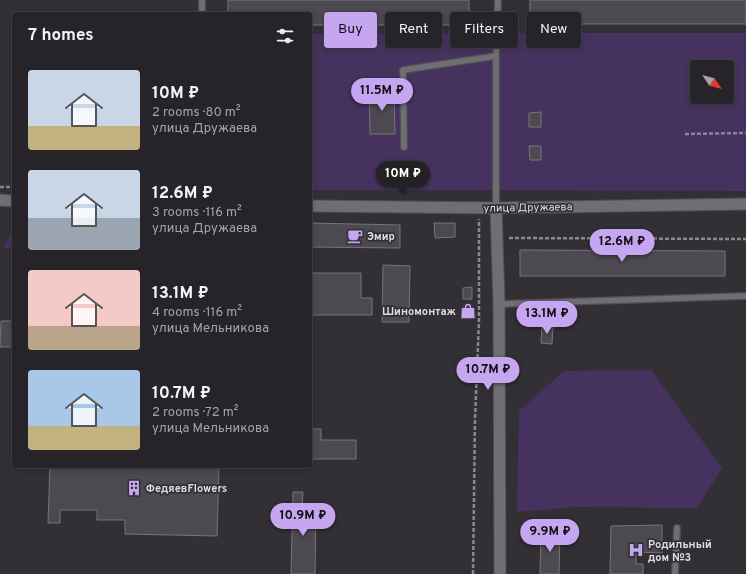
<!DOCTYPE html>
<html lang="en">
<head>
<meta charset="utf-8">
<style>
	:root { --surface:#262428; --page:#323034; --text:#f1f3f6; --muted:#a4a4a8; --line:#424145; --accent:#c6a6f0 }
	body { margin:0; font-family:Overpass,sans-serif; background:var(--page); color:var(--text); height:100vh; display:flex; flex-direction:column; font-size:15px; white-space:nowrap }
	* { box-sizing:border-box; margin:0 }
	p { font-size:13px; color:var(--muted) }
	.icon { flex:none; width:22px; height:22px; fill:none; stroke:currentColor; stroke-width:2; stroke-linecap:round; stroke-linejoin:round }
	.map { position:relative; flex:1; overflow:hidden }
	.sheet { position:absolute; left:12px; top:12px; width:300px; height:456px; display:flex; flex-direction:column; background:var(--surface); border-radius:4px; box-shadow:0 2px 6px #0003,0 0 0 1px var(--line) }
	.sheet>* { flex:none }
	.top-card { position:absolute; left:324px; top:12px; width:362px; height:36px; display:flex; gap:8px }
	.needle { width:26px; rotate:125deg }
	.buttons { position:absolute; left:690px; top:60px; display:grid; gap:8px }
	.buttons a { display:grid; place-items:center; width:44px; height:44px; border-radius:4px; background:var(--surface); box-shadow:0 2px 6px #0003,0 0 0 1px var(--line); font-size:20px }
	.price { position:absolute; translate:-50% -34px; padding:0 9px; border-radius:14px; background:var(--accent); color:#111; font-size:13px; line-height:26px; filter:drop-shadow(0 1px 2px #0008) }
	.price::after { content:''; position:absolute; left:50%; top:24px; width:12px; height:9px; margin-left:-6px; background:inherit; clip-path:polygon(0 0,100% 0,50% 100%) }
	.price.on { background:#222; color:#fff }
	ul { padding:0; list-style:none }
	li { display:flex; align-items:center; gap:12px; height:100px; padding:0 16px }
	li span { display:grid; place-items:center; flex:none; width:112px; height:80px; border-radius:4px; color:#555 }
	li>.icon { margin-inline-start:auto }
	span .icon { width:48px; height:48px; fill:#fffc; stroke-width:1 }
	li b { font-size:17px }
	h2 { display:flex; justify-content:space-between; align-items:center; height:48px; padding:0 16px; font-size:17px }
	.pill { padding:0 14px; border-radius:4px; background:var(--surface); box-shadow:0 2px 6px #0003,0 0 0 1px var(--line); font-size:14px; line-height:36px }
	.pill.on { background:var(--accent); color:#111 }
	.map>svg:first-child { display:block }
	.green { fill:#46325e; fill-rule:evenodd }
	.building { fill:#4c4a50; stroke:#77757a }
	.lines { fill:none; stroke-linecap:round; stroke-linejoin:round }
	.service-casing { stroke:#514f54; stroke-width:8 }
	.minor-casing { stroke:#514f54; stroke-width:13 }
	.path { stroke:#8a888d; stroke-width:2.5; stroke-dasharray:4 2; stroke-linecap:butt }
	.service { stroke:#706e74; stroke-width:5.5 }
	.minor { stroke:#706e74; stroke-width:11 }
	.labels { text-anchor:middle; stroke-width:3.5; stroke-linejoin:round; paint-order:stroke }
	.street-label { font-size:11px; fill:#dedce0; stroke:#323035 }
	.poi-label { font-size:11px; font-weight:bold; fill:#dedce0; stroke:#323035; text-anchor:start }
</style>
</head>
<body>
<div class="map">
<svg width="746" height="574" viewBox="0 0 746 574">
	<rect width="100%" height="100%" fill="#323035"/>
	<g class="green">
		<path d="M 530,24 L 537,33 L 746,33 L 746,191 L 310,190 L 310,34 L 525,33 ZM 697,67 L 727,67 L 727,97 L 697,97 Z"/>
		<polygon points="14,224 14,248 4,248"/>
		<polygon points="651,370 722,468 697,508 576,507 517,512 519,411 564,371"/>
	</g>
	<g class="building">
		<polygon points="228,0 469,0 469,25 310,25 310,14 228,14"/>
		<rect x="530" y="0" width="216" height="24"/>
		<polygon points="369,91 394,91 395,134 370,134"/>
		<polygon points="541,112 541,127 529,127 529,113"/>
		<polygon points="529,146 541,146 541,160 530,160"/>
		<polygon points="310,223 400,225 400,248 310,247"/>
		<polygon points="434,223 455,223 455,237 435,238"/>
		<polygon points="520,250 725,251 725,276 520,276"/>
		<polygon points="383,265 410,266 409,322 382,322"/>
		<polygon points="310,273 361,273 361,298 372,298 372,315 310,315"/>
		<polygon points="472,287 472,299 463,299 463,288"/>
		<polygon points="463,306 472,306 473,317 464,317"/>
		<polygon points="1,321 14,321 14,347 0,347"/>
		<polygon points="542,326 553,326 552,344 541,343"/>
		<polygon points="310,429 321,429 321,440 356,440 356,459 310,459"/>
		<polygon points="50,466 219,466 217,536 125,534 125,520 97,520 97,510 60,510 60,523 48,523"/>
		<polygon points="293,492 303,492 302,507 316,507 315,574 291,574"/>
		<polygon points="662,525 662,553 636,552 636,564 643,564 643,574 610,574 611,526"/>
		<polygon points="541,531 560,532 559,574 540,574"/>
	</g>
	<g class="lines">
		<defs>
			<g id="service">
				<polyline points="202,0 202,14"/>
				<polyline points="404,147 403,70 496,56"/>
				<polyline points="496,208 496,56 498,0"/>
				<polyline points="499,304 746,296"/>
				<polyline points="675,574 677,528"/>
			</g>
			<g id="minor">
				<polyline points="0,200 14,201"/>
				<polyline points="310,206 496,208 746,204"/>
				<polyline points="496,208 499,304 500,574"/>
			</g>
		</defs>
		<use href="#service" class="service-casing"/>
		<use href="#minor" class="minor-casing"/>
		<g class="path">
			<polyline points="685,134 746,133"/>
			<polyline points="0,187 14,187"/>
			<polyline points="509,238 746,239"/>
			<polyline points="473,574 475,419 479,321 479,219"/>
		</g>
		<use href="#service" class="service"/>
		<use href="#minor" class="minor"/>
	</g>
	<defs>
		<symbol id="cafe-bare" viewBox="-9 -9 18 18"><path d="M-5.5-4.5H6V0H3Q3 3.5 0 3.5H-2.5Q-5.5 3.5-5.5 0ZM3-3.2v2h1.7v-2ZM-6 4.5H4V6H-6Z" fill="#c6a6f0" stroke="#323035" stroke-width="2.5" paint-order="stroke"/></symbol>
		<symbol id="shop-bare" viewBox="-9 -9 18 18"><path d="M-5-2.5h2.3a2.7 3.5 0 0 1 5.4 0H5L5.5 6h-11ZM-1.5-2.5h3a1.5 2.3 0 0 0-3 0Z" fill="#c6a6f0" stroke="#323035" stroke-width="2.5" paint-order="stroke"/></symbol>
		<symbol id="building-bare" viewBox="-9 -9 18 18"><path d="M-4-6H4V6H1V3H-1V6H-4ZM-2.5-4.3h1.7v1.8h-1.7ZM.8-4.3h1.7v1.8H.8ZM-2.5-1h1.7V.8h-1.7ZM.8-1h1.7V.8H.8Z" fill="#c6a6f0" stroke="#323035" stroke-width="2.5" paint-order="stroke"/></symbol>
		<symbol id="hospital-bare" viewBox="-9 -9 18 18"><path d="M-5-5h3v3.5h4V-5h3V5h-3V1.5h-4V5h-3Z" fill="#c6a6f0" stroke="#323035" stroke-width="2.5" paint-order="stroke"/></symbol>
	</defs>
	<g fill-rule="evenodd">
		<use href="#cafe-bare" x="344" y="225" width="22" height="22"/>
		<use href="#shop-bare" x="457" y="300" width="22" height="22"/>
		<use href="#building-bare" x="123" y="477" width="22" height="22"/>
		<use href="#hospital-bare" x="625" y="539" width="22" height="22"/>
	</g>
	<g class="labels">
		<g class="street-label">
			<text transform="translate(528 207) rotate(-1)" y="4">улица Дружаева</text>
		</g>
		<g class="poi-label">
			<text x="367" y="240">Эмир</text>
			<text x="456" y="315" text-anchor="end">Шиномонтаж</text>
			<text x="146" y="492">ФедяевFlowers</text>
			<text x="648" y="548">Родильный<tspan x="648" dy="13">дом №3</tspan></text>
		</g>
	</g>
</svg>
<div class="buttons">
<a><svg class="needle" viewBox="-14 -14 28 28"><path d="M0-13l5 13h-10z" fill="#e53935"/><path d="M0 13l5-13h-10z" fill="#a4a4a8"/></svg></a>
</div>
<b class="price" style="left:382px;top:112px">11.5M ₽</b>
<b class="price on" style="left:403px;top:195px">10M ₽</b>
<b class="price" style="left:622px;top:263px">12.6M ₽</b>
<b class="price" style="left:547px;top:335px">13.1M ₽</b>
<b class="price" style="left:488px;top:391px">10.7M ₽</b>
<b class="price" style="left:303px;top:537px">10.9M ₽</b>
<b class="price" style="left:550px;top:553px">9.9M ₽</b>
<div class="top-card">
<a class="pill on">Buy</a>
<a class="pill">Rent</a>
<a class="pill">Filters</a>
<a class="pill">New</a>
</div>
<section class="sheet">
<h2>7 homes<svg class="icon" aria-label="filters" viewBox="0 0 24 24"><path d="M4 7h16M4 17h16"/><circle cx="9" cy="7" r="2"/><circle cx="15" cy="17" r="2"/></svg></h2>
<ul>
<li><span style="background:linear-gradient(#c9d6e8 70%,#c2b280 0)"><svg class="icon" aria-label="home" viewBox="0 0 24 24"><path d="M3 11l9-7 9 7M6 9v11h12V9"/></svg></span><div><b>10M ₽</b><p>2 rooms · 80 m²</p><p>улица Дружаева</p></div></li>
<li><span style="background:linear-gradient(#c9d6e8 60%,#9aa5b1 0)"><svg class="icon" aria-label="home" viewBox="0 0 24 24"><path d="M3 11l9-7 9 7M6 9v11h12V9"/></svg></span><div><b>12.6M ₽</b><p>3 rooms · 116 m²</p><p>улица Дружаева</p></div></li>
<li><span style="background:linear-gradient(#f6c9c9 70%,#b9a48a 0)"><svg class="icon" aria-label="home" viewBox="0 0 24 24"><path d="M3 11l9-7 9 7M6 9v11h12V9"/></svg></span><div><b>13.1M ₽</b><p>4 rooms · 116 m²</p><p>улица Мельникова</p></div></li>
<li><span style="background:linear-gradient(#a9c7e8 70%,#c2b280 0)"><svg class="icon" aria-label="home" viewBox="0 0 24 24"><path d="M3 11l9-7 9 7M6 9v11h12V9"/></svg></span><div><b>10.7M ₽</b><p>2 rooms · 72 m²</p><p>улица Мельникова</p></div></li>
</ul>
</section>
</div>
</body>
</html>
